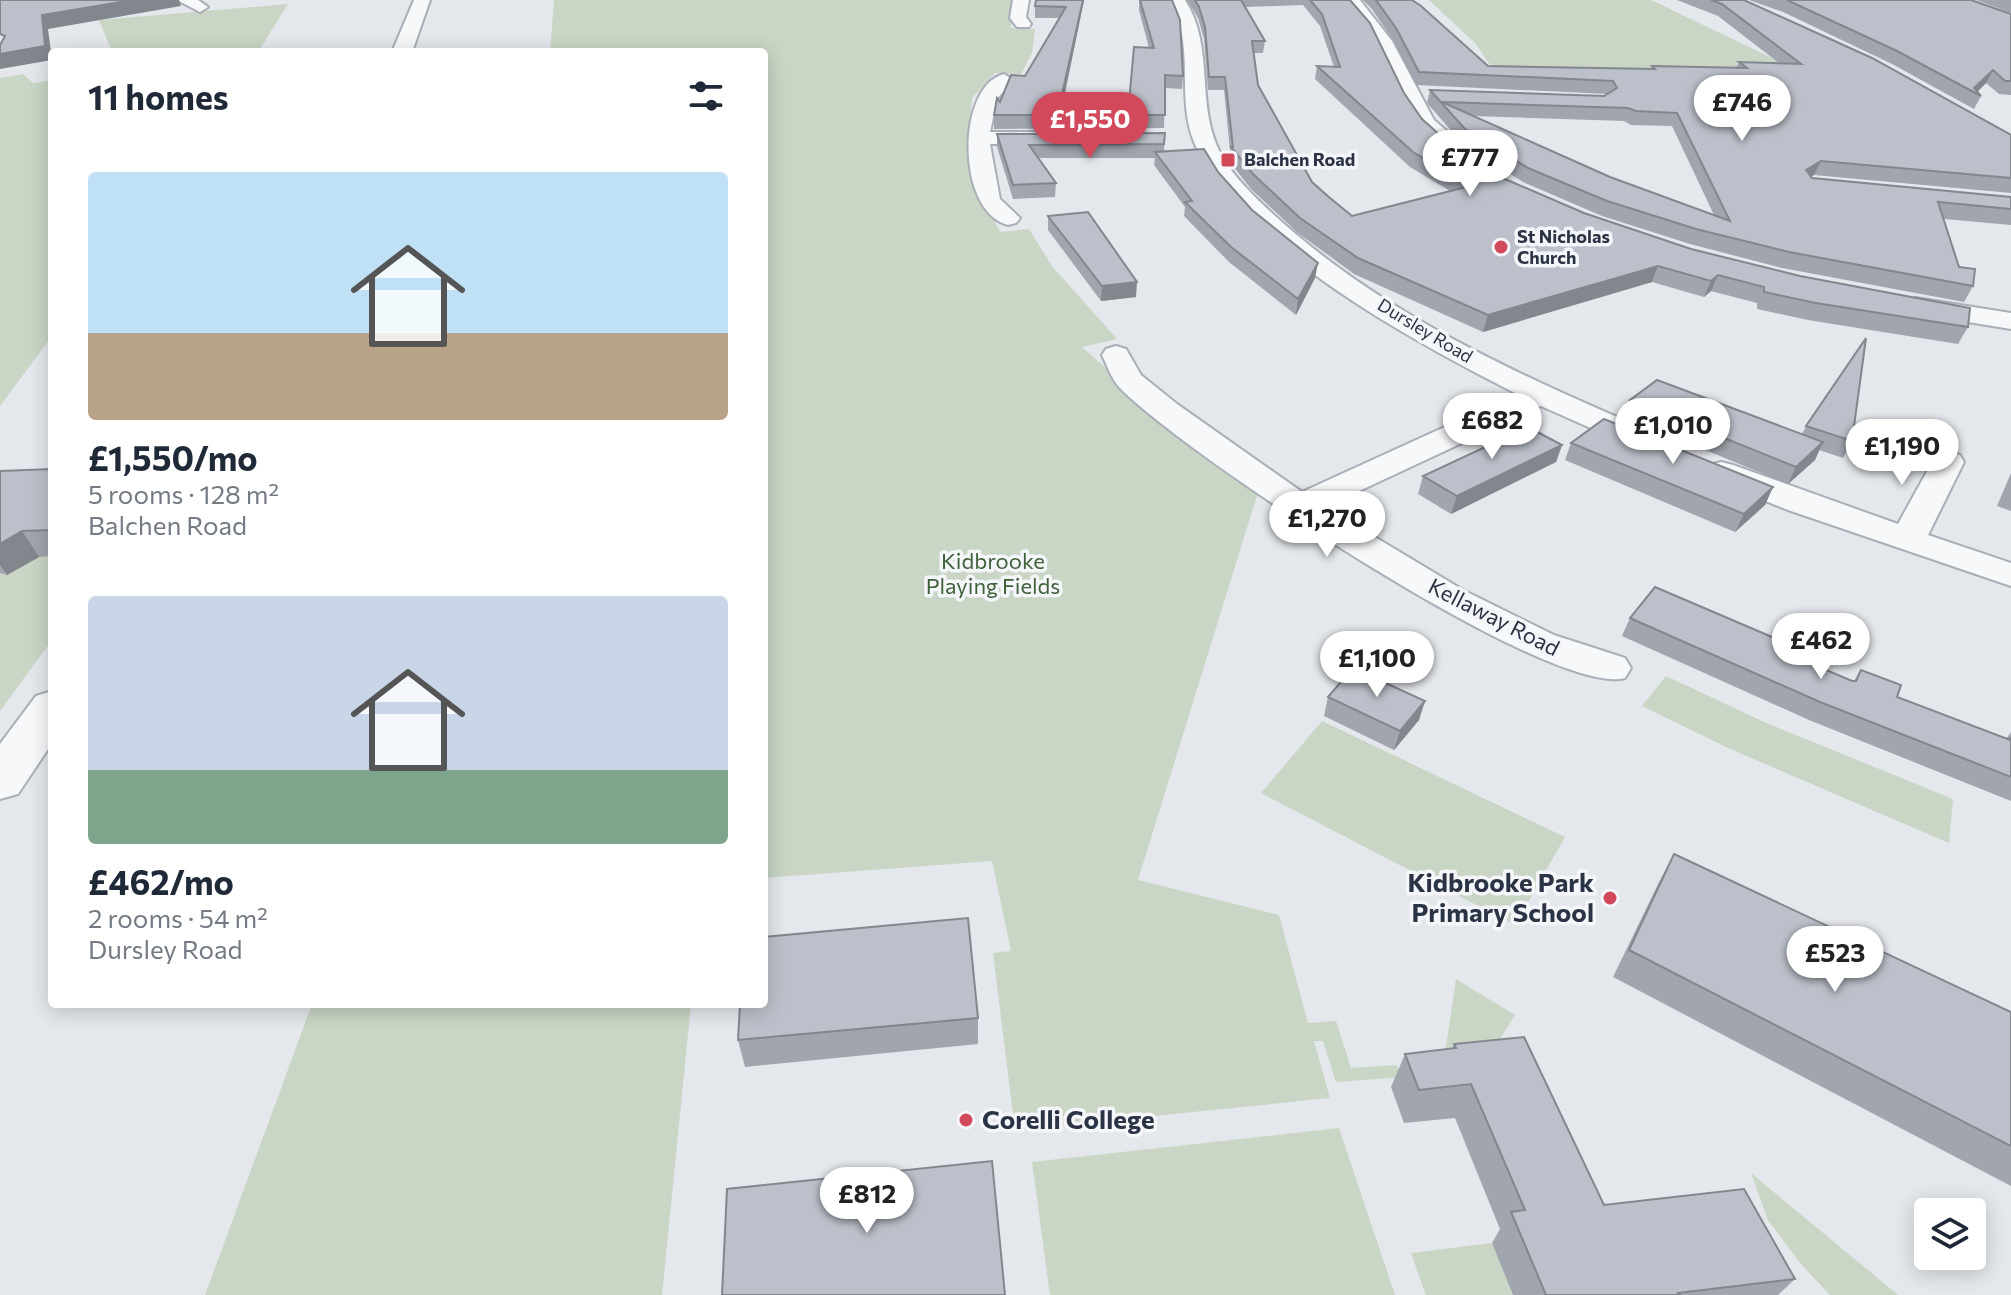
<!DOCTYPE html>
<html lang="en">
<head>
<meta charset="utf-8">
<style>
	:root { --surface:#fff; --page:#f2f2f3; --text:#1f2937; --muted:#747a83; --accent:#d1495b }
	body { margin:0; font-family:Commissioner,sans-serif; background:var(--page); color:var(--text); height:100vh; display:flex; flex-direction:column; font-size:30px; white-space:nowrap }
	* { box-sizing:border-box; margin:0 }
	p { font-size:26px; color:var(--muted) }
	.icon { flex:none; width:44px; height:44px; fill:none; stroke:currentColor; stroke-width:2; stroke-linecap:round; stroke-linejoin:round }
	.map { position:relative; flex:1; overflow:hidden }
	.panel { position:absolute; left:48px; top:48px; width:720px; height:960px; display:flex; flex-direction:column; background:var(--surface); border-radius:8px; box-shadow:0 4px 20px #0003 }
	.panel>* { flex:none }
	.tools { position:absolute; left:1914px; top:1198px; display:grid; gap:16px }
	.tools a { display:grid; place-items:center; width:72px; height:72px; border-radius:8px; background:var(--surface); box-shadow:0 4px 20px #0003; font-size:40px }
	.price { position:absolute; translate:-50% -68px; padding:0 18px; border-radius:28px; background:#fff; color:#222; font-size:26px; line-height:52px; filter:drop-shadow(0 2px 4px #0008) }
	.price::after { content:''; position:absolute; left:50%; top:48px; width:24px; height:18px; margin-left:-12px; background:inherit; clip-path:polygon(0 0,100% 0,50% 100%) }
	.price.selected { background:var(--accent); color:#fff }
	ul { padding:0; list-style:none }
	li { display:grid; align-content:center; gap:16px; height:424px; padding:0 40px }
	li span { display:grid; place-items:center; height:248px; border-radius:8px; color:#555 }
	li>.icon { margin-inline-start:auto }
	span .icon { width:144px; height:144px; fill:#fffc; stroke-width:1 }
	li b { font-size:34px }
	h2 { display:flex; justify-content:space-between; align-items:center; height:96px; padding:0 40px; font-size:34px }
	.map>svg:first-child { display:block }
	.green { fill:#c9d6c5 }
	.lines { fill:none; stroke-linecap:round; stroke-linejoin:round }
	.minor-casing { stroke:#a9aeb7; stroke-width:4 }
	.tertiary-casing { stroke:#a9aeb7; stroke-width:4 }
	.minor { fill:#f7f8fa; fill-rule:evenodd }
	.tertiary { fill:#f7f8fa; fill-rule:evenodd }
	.wall { fill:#a1a5ae; fill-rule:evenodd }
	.shaded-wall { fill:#83868d }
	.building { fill:#bbc0ca; stroke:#83868d; stroke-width:2; fill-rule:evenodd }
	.poi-dot { fill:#d1495b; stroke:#f4f6f9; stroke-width:3 }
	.labels { text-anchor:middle; stroke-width:7; stroke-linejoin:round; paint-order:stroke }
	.far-poi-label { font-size:18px; font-weight:bold; fill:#2b3445; stroke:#f4f6f9; text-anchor:start }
	.far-street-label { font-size:18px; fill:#2b3445; stroke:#f4f6f9 }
	.park-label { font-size:22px; fill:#3f6138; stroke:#f4f6f9 }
	.street-label { font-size:22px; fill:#2b3445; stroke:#f4f6f9 }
	.near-poi-label { font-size:26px; font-weight:bold; fill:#2b3445; stroke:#f4f6f9; text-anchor:end }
</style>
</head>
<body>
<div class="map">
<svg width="2011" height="1295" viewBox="0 0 2011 1295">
	<rect width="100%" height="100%" fill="#e4e7ec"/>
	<g class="green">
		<polygon points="554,0 1014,0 1011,28 1035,29 1032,53 1021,74 995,73 972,98 969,137 979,190 1000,232 1029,229 1052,266 1117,339 1082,347 1148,405 1259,489 1138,880 1279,915 1308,1023 1336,1021 1351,1068 1397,1065 1400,1073 1416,1076 1336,1082 1323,1041 1314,1041 1330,1098 1015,1130 993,953 1011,951 992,861 764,878 764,52 550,52"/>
		<polygon points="1429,0 1651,0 1795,69 1492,68 1476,44"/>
		<polygon points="288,4 258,52 112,52 99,20"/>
		<polygon points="23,74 33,83 52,80 52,336 0,406 0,78"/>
		<polygon points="52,485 52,640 0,711 0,490"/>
		<polygon points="1666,676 1764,722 1953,799 1949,843 1728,748 1642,706"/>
		<polygon points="1322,721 1565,837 1515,925 1261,793"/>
		<polygon points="1456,979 1515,1015 1493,1050 1443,1068"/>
		<polygon points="312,1004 691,1004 662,1295 205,1295"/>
		<polygon points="1339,1128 1395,1295 1050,1295 1032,1162"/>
		<polygon points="1751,1173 1898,1295 1830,1295 1800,1263 1768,1220"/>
		<polygon points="1492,1243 1513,1295 1426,1295 1411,1253"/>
	</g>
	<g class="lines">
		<defs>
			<g id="minor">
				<polygon points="177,0 198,0 208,7 200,12"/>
				<polygon points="1013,0 1029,0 1026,17 1031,24 1029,27 1017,27 1010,18"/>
				<path d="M 1169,0 L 1185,0 C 1216,48 1194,107 1222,156 C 1237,182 1262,204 1283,223 C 1392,320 1530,380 1662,436 L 1667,443 L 1662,450 L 1651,453 L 1640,450 L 1541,406 L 1325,507 L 1463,590 L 1554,635 L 1625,658 L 1631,668 L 1625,678 C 1550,699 1179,450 1119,387 C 1111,378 1107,365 1102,355 L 1106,349 L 1116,346 L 1126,349 L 1141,375 L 1177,404 L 1302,492 L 1517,394 C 1419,344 1237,248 1194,142 C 1175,95 1197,45 1169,0 Z"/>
				<path d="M 1343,0 L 1360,0 L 1392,41 L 1434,120 L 1471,152 L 1474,157 L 1471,162 L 1455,162 C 1406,124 1402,90 1374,39 C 1365,24 1354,13 1343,0 Z"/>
				<path d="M 1004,74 L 1013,80 L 997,99 L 990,132 L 1050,132 L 1060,138 L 1050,144 L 990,144 L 1000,199 L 1020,218 L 1016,223 L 1008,225 C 956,212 956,86 1004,74 Z"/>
				<polygon points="1916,298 2011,313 2011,329 1906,312 1902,306 1906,300"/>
				<polygon points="1948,452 1960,455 1964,462 1928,535 2011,563 2011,586 1788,510 1709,479 1704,472 1709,465 1721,462 1733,465 1898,524 1936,455"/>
			</g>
			<g id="tertiary">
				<polygon points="414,0 430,0 412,52 392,52"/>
				<polygon points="52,691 52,743 18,794 0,799 0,744 36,696"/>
			</g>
		</defs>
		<use href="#minor" class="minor-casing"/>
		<use href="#tertiary" class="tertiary-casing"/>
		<use href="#minor" class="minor"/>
		<use href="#tertiary" class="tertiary"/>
	</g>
	<g class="wall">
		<polygon points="1084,0 1063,103 1129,102 1149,48 1139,10 1139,0 1183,76 1182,89 1165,88 1164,128 994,129 994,115 1000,102 1025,76 1060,18 1035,18 1035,6"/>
		<path d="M 1187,0 L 1350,0 L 1404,93 L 1422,119 L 1451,145 L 1505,179 L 1584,213 L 1691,249 L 1968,327 L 1958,344 L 1808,320 L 1757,309 L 1757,303 L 1711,291 L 1704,297 L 1652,282 L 1483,332 L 1354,274 L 1298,233 L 1251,189 L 1229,161 L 1230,150 L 1224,90 L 1208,90 L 1204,39 L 1198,18 ZM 1303,5 L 1320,26 L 1334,67 L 1317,66 L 1315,79 L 1410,167 L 1450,191 L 1352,216 L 1330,198 L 1312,182 L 1258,85 L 1253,53 L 1263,53 L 1265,41 L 1245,7 Z"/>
		<path d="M 1363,0 L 1412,0 L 1488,66 L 1651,69 L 1652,66 L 1736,68 L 1739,62 L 1779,63 L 1718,16 L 1677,0 L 1744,0 L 2011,135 L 2011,193 L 1814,175 L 1811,177 L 1812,178 L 2011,197 L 2011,225 L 1944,219 L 1959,267 L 1973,286 L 1964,302 L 1782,268 L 1690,244 L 1602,216 L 1523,182 L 1462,143 L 1427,103 L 1430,90 L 1604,96 L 1607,94 L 1416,85 L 1393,40 L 1371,8 ZM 1474,116 L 1624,121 L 1631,125 L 1672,126 L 1714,215 L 1610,177 Z"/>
		<polygon points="1749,0 1971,0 2011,14 2011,95 1999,94 1986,83 1977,92 1981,96 1974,109 1892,64 1783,12"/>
		<polygon points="1976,0 2011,0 2011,13"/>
		<polygon points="1165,133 1164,151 1218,172 1315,278 1296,315 1229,262 1184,216 1185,207 1154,165 1155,158 1038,158 1056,183 1055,197 1013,199 997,147 997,134"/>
		<polygon points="1048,216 1136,297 1101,301 1048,230"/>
		<polygon points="1630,400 1802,434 1806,426 1852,441 1843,458 1819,450 1815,460 1788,484 1623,416"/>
		<polygon points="1571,443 1773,487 1765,505 1735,532 1565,460"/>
		<polygon points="1562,445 1556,462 1451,514 1418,494 1423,476"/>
		<polygon points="52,469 52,556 39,557 7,575 0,573 0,471"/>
		<polygon points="2011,473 2011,511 1997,506"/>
		<polygon points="1630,618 1775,648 1854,681 1861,670 1897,697 2006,739 2011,732 2011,801 1809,720 1622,636"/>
		<polygon points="1328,697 1419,720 1394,750 1324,716"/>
		<polygon points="1674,854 2011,1012 2011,1186 1613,977 1659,882"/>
		<polygon points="978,1018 978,1044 745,1067 738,1040"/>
		<polygon points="1454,1044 1604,1205 1795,1279 1778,1295 1513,1295 1492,1243 1500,1229 1455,1118 1404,1123 1391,1087 1405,1054 1452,1049"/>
	</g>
	<g class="shaded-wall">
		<polygon points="133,0 179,0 181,6 48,29 52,60 0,69 0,54 42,15"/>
		<polygon points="1083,0 1084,0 1060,116 1060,103"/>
		<polygon points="1993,70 1986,83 1976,93 1974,88"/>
		<polygon points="1821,161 1814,175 1800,184 1806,170"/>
		<polygon points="1318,263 1315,278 1296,315 1298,299"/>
		<polygon points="1658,266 1652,282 1483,332 1488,315"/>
		<polygon points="1718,275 1711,291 1704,297 1711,281"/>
		<polygon points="1137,282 1136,297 1101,301 1102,286"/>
		<polygon points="1823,442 1815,460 1788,484 1796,467"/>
		<polygon points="1562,445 1556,462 1451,514 1457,496"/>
		<polygon points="1773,487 1765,505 1735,532 1744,514"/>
		<polygon points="22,531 39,557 7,575 0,565 0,544"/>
		<polygon points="1425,701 1419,720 1394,750 1400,731"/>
	</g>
	<g class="building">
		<polygon points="0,0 133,0 42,15 45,46 0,54 0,45 5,36 0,34"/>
		<polygon points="1036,0 1083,0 1060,103 1129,102 1134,47 1154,48 1140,0 1172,0 1180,20 1183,76 1165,75 1165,115 994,115 997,98 1000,102 1011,75 1025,76 1066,7 1035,6"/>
		<polygon points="1195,0 1241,0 1265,41 1252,41 1258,85 1312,182 1330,198 1352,216 1470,186 1413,152 1317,66 1340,67 1322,14 1310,0 1350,0 1370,23 1404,93 1422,119 1451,145 1505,179 1584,213 1691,249 1800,276 1970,308 1968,327 1816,303 1764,292 1764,287 1718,275 1711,281 1658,266 1488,315 1358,258 1300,218 1253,174 1231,147 1233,147 1225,77 1209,77 1205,27 1199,7"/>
		<path d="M 1376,0 L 1412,0 L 1421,6 L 1488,66 L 1655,69 L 1652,66 L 1747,68 L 1739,62 L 1801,64 L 1722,4 L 1711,0 L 1744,0 L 1872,58 L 2011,135 L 2011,178 L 1821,161 L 1806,170 L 1812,178 L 2011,197 L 2011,209 L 1938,202 L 1959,267 L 1975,269 L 1973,286 L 1789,252 L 1696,229 L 1607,201 L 1528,168 L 1465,129 L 1430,90 L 1604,96 L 1617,88 L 1613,81 L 1419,72 L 1396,28 ZM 1442,102 L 1628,108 L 1636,111 L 1677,113 L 1730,221 L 1610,177 Z"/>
		<polygon points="1787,0 1971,0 2011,14 2011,81 2005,81 1993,70 1974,88 1981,96 1897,51"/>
		<polygon points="1165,133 1164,144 1029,145 1056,183 1013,185 997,134"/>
		<polygon points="1204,149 1218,172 1252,210 1318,263 1298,299 1231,247 1185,202 1192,201 1155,152"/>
		<polygon points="1088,212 1137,282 1102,286 1048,216"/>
		<polygon points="1866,338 1852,441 1806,426"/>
		<polygon points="1657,380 1823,442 1796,467 1630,400"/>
		<polygon points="1604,419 1773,487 1744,514 1571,443"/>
		<polygon points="1528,427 1562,445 1457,496 1423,476"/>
		<polygon points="52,469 52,530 22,531 0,544 0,471"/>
		<polygon points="1655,587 1779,640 1774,648 1852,681 1856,681 1861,670 1901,685 1897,697 2010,740 2011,737 2011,777 1820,702 1630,618"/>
		<polygon points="1353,668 1425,701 1400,731 1328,697"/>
		<polygon points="1674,854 2011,1012 2011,1146 1629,950"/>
		<polygon points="968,918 978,1018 738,1040 740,1004 764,1004 764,937"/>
		<polygon points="1524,1037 1604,1205 1744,1189 1795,1279 1678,1293 1680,1295 1546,1295 1511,1212 1525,1210 1471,1084 1419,1090 1405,1054 1456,1048 1454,1044"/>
		<polygon points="992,1161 1005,1295 722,1295 727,1189"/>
	</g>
	<g class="poi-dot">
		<rect x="1220" y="152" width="16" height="16" rx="4"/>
		<circle cx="1501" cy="247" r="8"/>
		<circle cx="1610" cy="898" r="8"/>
		<circle cx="966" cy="1120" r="8"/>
	</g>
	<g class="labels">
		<g class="far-poi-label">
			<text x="1244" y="166">Balchen Road</text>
			<text x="1517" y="243">St Nicholas<tspan x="1517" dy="21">Church</tspan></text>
		</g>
		<g class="far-street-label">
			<text transform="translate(1425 331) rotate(31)" y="6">Dursley Road</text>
		</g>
		<g class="park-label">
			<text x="993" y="569">Kidbrooke<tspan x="993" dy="25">Playing Fields</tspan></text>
		</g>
		<g class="street-label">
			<text transform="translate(1494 617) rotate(27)" y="8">Kellaway Road</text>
		</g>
		<g class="near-poi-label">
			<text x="1594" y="892">Kidbrooke Park<tspan x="1594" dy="30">Primary School</tspan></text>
			<text x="982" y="1129" text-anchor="start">Corelli College</text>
		</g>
	</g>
</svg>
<div class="tools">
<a><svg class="icon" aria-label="layers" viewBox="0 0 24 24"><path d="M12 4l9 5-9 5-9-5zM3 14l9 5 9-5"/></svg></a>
</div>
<b class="price" style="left:1742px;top:143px">£746</b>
<b class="price selected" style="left:1090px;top:160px">£1,550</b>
<b class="price" style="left:1470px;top:198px">£777</b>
<b class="price" style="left:1492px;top:461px">£682</b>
<b class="price" style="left:1673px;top:466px">£1,010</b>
<b class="price" style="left:1902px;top:487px">£1,190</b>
<b class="price" style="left:1327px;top:559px">£1,270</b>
<b class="price" style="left:1821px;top:681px">£462</b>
<b class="price" style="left:1377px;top:699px">£1,100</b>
<b class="price" style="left:1835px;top:994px">£523</b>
<b class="price" style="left:867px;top:1235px">£812</b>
<section class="panel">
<h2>11 homes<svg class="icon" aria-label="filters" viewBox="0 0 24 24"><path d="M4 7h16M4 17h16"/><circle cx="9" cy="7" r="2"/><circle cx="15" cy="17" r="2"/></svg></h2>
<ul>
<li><span style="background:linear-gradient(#bfe0f5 65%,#b9a48a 0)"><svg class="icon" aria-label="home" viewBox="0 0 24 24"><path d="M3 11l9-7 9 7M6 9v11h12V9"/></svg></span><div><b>£1,550/mo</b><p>5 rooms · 128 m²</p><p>Balchen Road</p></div></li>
<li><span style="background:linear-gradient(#c9d6e8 70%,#7fa58c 0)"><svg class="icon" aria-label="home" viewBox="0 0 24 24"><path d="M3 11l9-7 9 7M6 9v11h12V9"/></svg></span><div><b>£462/mo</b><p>2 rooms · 54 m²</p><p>Dursley Road</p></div></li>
</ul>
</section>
</div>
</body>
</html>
